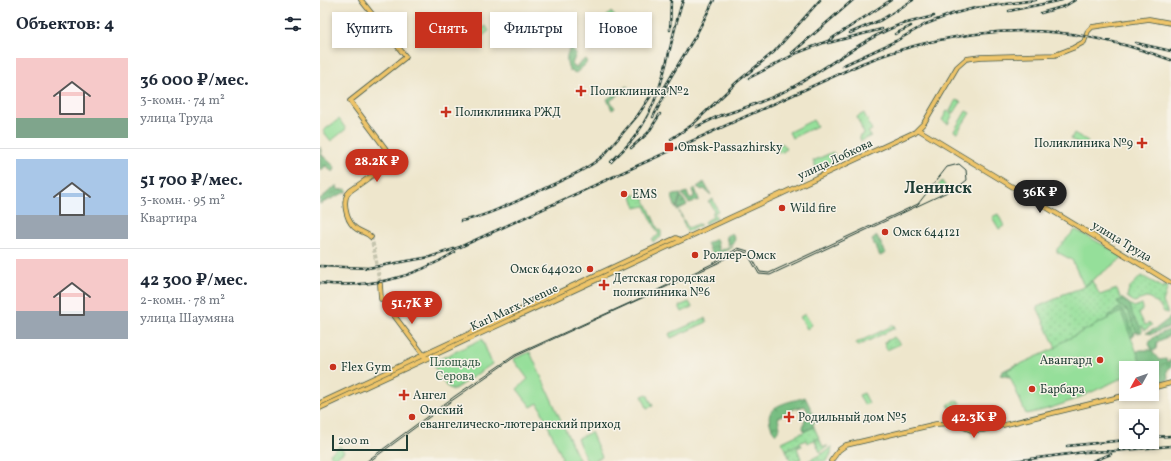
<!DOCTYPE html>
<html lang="ru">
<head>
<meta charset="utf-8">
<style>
	:root { --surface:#fff; --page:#f6f6f7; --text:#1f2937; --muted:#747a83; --line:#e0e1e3; --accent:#c8321e }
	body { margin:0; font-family:Vollkorn,serif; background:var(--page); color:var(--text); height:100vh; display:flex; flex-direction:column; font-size:15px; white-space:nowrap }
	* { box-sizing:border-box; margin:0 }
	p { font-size:13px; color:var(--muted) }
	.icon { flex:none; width:22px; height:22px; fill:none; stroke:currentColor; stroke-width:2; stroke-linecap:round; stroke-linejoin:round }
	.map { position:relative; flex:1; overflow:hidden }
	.side { display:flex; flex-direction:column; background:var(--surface); width:320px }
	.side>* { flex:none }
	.top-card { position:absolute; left:12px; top:12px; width:380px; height:36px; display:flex; gap:8px }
	.needle { width:26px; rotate:230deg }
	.controls { position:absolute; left:799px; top:361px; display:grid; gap:8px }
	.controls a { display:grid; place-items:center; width:40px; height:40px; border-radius:0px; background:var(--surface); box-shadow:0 2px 6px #0003; font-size:20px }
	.scale { position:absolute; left:12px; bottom:10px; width:76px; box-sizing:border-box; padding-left:4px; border:2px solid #1f3d34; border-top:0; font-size:11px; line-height:14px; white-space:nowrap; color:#1f3d34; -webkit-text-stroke:3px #f7f3e8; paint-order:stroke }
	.price { position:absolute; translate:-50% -34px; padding:0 9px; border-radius:14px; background:var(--accent); color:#fff; font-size:13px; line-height:26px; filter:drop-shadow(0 1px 2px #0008) }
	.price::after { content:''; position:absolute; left:50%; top:24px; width:12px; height:9px; margin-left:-6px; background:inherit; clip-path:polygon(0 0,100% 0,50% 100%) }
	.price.selected { background:#222; color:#fff }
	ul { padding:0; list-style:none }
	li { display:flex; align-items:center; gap:12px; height:100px; padding:0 16px }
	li+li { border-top:1px solid var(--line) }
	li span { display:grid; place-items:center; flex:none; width:112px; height:80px; border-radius:0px; color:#555 }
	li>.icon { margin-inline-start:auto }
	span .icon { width:48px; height:48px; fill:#fffc; stroke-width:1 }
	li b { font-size:17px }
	h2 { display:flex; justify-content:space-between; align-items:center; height:48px; padding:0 16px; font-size:17px }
	.pill { padding:0 14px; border-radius:0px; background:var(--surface); box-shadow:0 2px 6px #0003; font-size:14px; line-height:36px }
	.pill.selected { background:var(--accent); color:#fff }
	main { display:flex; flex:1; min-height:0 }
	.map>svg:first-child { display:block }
	.grass { fill:url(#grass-dots); stroke:#5a8e67 }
	.forest { fill:url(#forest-crowns); stroke:#4c7e5b }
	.park { fill:#95df9a; stroke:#5a8e67 }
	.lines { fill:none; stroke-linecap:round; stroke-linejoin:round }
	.major-tunnel { stroke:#c5c4ae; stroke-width:4; stroke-dasharray:4 2; stroke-linecap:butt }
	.major-casing { stroke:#3e564b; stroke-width:5.5 }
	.major { stroke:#eec469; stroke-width:4 }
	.tram { stroke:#1f3d34; stroke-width:1 }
	.rail-casing { stroke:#1f3d34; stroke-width:2.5 }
	.rail { stroke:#f7f3e8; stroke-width:1; stroke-dasharray:3; stroke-linecap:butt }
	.poi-dot { fill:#c8321e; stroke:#f7f3e8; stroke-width:1.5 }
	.labels { text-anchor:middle; stroke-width:3; stroke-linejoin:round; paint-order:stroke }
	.poi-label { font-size:12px; fill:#1f3d34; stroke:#f7f3e8; text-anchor:start }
	.street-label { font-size:12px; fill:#1f3d34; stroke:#f7f3e8 }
	.park-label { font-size:12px; fill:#375d48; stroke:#f7f3e8 }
	.district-label { font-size:16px; font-weight:bold; fill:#1f3d34; stroke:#f7f3e8 }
</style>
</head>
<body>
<main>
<section class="side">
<h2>Объектов: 4<svg class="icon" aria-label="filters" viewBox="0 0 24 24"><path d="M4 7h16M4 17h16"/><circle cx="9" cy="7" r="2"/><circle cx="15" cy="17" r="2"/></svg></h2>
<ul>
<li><span style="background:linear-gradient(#f6c9c9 75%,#7fa58c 0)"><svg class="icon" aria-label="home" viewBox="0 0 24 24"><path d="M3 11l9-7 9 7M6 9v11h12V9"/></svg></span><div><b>36 000 ₽/мес.</b><p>3-комн. · 74 m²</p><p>улица Труда</p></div></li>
<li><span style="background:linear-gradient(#a9c7e8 70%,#9aa5b1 0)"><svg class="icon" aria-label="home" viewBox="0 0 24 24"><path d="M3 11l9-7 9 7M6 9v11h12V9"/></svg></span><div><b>51 700 ₽/мес.</b><p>3-комн. · 95 m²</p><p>Квартира</p></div></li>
<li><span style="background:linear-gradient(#f6c9c9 65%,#9aa5b1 0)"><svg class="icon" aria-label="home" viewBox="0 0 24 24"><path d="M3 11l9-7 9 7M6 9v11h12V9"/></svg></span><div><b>42 300 ₽/мес.</b><p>2-комн. · 78 m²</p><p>улица Шаумяна</p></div></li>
</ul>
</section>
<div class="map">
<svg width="851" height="461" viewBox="0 0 851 461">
	<defs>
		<pattern id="grass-dots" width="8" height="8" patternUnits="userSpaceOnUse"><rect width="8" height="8" fill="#95df9a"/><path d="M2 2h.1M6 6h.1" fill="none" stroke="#80c085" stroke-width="1.8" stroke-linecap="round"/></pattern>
		<pattern id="forest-crowns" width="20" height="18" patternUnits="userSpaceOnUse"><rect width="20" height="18" fill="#78be82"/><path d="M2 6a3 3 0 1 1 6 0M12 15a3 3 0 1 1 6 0" fill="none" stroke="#629c6b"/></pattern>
	</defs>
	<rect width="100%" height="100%" fill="#f7f3e8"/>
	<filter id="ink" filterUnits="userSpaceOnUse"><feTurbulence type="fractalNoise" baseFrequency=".025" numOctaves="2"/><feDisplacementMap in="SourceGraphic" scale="8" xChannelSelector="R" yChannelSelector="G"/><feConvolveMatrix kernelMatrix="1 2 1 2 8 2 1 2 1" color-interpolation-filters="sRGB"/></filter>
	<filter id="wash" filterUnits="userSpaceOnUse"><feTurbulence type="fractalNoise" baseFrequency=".012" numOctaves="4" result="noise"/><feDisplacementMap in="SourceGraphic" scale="16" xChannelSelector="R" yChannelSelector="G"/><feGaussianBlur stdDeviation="0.9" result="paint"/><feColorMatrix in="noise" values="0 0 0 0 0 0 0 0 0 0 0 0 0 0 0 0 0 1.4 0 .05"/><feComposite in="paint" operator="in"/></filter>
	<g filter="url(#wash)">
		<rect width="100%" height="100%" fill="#eee6cc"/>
		<g class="grass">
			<circle cx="461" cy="148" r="4.5"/>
			<polygon points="622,181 626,188 615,193 614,191"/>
			<polygon points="309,193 324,198 338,229 341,231 341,237 333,242 332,239 339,235 325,206 316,208 312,196 307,194"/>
			<polygon points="393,199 398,211 394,213 397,218 384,224 384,222 393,217 392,213 394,211 390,202 388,202"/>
			<polygon points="359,211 368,228 378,224 381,225 367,232"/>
			<polygon points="822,276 844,288 845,285 848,286 843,302 848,313 844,312 840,306 829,297 814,302 807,297 809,288 820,277"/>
			<polygon points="772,281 780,295 797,289 800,297 814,307 822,304 823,308 819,314 825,325 830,323 832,325 825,330 822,326 822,332 818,333 814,332 815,335 812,338 801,312 742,342 736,348 717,307 742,296 741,295 764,287"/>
			<polygon points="574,325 575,328 538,346 536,343"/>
			<polygon points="574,337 580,344 567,350 564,342"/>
			<polygon points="635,400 641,403 634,405 635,409 631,412 628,405"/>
			<polygon points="494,427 499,438 487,443 486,440 466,450 462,442"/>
			<polygon points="499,438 503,447 508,446 500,452 495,441"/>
			<polygon points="481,444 482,446 477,448 481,459 471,461 466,451"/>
			<polygon points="512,446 511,454 507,461 488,461 505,452"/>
		</g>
		<g class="forest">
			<path d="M 251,48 L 256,54 L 252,64 L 254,67 L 256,67 L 265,59 L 267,60 L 266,64 L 256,73 L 250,71 C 246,64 245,53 251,48 Z"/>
			<polygon points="307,86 308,88 290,101 295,108 292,110 287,99"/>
			<polygon points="0,147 2,155 15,167 14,171 12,172 6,166 0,171"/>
			<polygon points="384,182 391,195 384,189 382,190 377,187"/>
			<polygon points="17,185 18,190 26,189 28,191 0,204 0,199"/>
			<polygon points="375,188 379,200 369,203 362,194 367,192 369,198 373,198 374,195 372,190"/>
			<polygon points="361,194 356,209 352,197 353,195"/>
			<polygon points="361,196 367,205 357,210"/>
			<polygon points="412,233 415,239 413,243 408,245 406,236"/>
			<polygon points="557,236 566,253 560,256 552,240"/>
			<polygon points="396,239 399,251 411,246 413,247 393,257 387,243"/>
			<path d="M 802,300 C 815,307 809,308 814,318 C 816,321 818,323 820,326 L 819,332 L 817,333 L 808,312 L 799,305 L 797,301 Z"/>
			<path d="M 799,308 C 808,312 810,326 814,334 L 813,336 L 809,337 L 787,317 Z"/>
			<polygon points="851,317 851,326 832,334 826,333 837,328"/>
			<path d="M 851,329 L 849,336 L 837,342 L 836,350 L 832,350 L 829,344 C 832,335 843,333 851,329 Z"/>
			<polygon points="820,350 831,350 839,360 846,359 847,362 851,360 851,367 847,370 848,380 832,383 833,365 827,365 819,361 816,352"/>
			<polygon points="697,364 697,367 689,377 680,375 683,371"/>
			<path d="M 485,397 L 496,419 L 496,421 L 493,424 L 494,427 L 484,431 L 483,428 L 485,419 L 489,414 L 485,406 L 470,410 L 458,418 L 460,428 L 456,434 C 453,431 451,428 450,423 C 444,404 472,402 485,397 Z"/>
		</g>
		<g class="park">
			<polygon points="291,12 299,21 295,26 286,17"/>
			<polygon points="166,26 169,31 161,37 157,32"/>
			<polygon points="636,100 641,102 634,113 630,111"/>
			<polygon points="627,111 633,114 628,124 622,120"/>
			<polygon points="646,111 650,113 637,133 634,131"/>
			<polygon points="544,113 552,130 548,132 551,136 541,141 539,136 544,134 537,117"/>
			<polygon points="19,119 26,129 11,141 3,131"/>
			<polygon points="493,120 497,126 472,138 469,132"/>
			<polygon points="754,133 768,141 764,148 751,139"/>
			<polygon points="513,152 517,160 497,169 493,161"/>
			<polygon points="678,214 684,226 679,229 672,217"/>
			<path d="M 755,230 C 758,230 797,253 804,257 L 764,286 L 752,260 L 737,252 L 737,249 Z"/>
			<polygon points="369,302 372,307 362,312 359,306"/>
			<path d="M 801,312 L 823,368 L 806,368 L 806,376 C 774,391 741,408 706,414 L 687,370 L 736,348 L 742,342 Z"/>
			<polygon points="485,314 492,325 487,329 480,317"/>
			<polygon points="385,318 387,322 351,338 349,334"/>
			<polygon points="162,339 172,364 133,390 126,386 114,366 116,361"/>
			<polygon points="210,352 254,449 260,461 240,461 242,457 218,403 211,407 197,389 208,379 193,359"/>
			<polygon points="544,393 549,403 544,405 539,395"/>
			<polygon points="327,394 333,406 327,408 322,396"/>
			<polygon points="271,432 282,457 274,461 267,461 257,439"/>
			<polygon points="20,446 24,452 14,459 10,454"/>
		</g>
	</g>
	<g filter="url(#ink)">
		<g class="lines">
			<g class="major-tunnel">
				<polyline points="51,237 54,249 60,284"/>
				<polyline points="61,299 67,306"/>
			</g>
			<defs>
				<g id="major">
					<path d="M 41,0 L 86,57 L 30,101 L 74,160 L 30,191 C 21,199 26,219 34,227 C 39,232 46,232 51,237"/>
					<polyline points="599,130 851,283"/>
					<polyline points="60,284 61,299"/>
					<polyline points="67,306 105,357"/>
					<polyline points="832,388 851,383"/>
					<polyline points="0,403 347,242 356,238 361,240"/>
					<polyline points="0,408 595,132 604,123 637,67 646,59 661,57 735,55 753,48 764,42 768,31 772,27 829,19 851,23"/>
					<polyline points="633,423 651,430 663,430 811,394"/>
					<polyline points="511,461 519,450 526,445 616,424 638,423 670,427"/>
				</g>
			</defs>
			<use href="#major" class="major-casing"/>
			<use href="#major" class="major"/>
			<polyline class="tram" points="47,461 135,396 195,355 325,296 396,262 418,248 428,251 440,272 449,273 598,204 627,167 639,164 646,170 647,180 638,187 450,275 439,274 427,253 419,250 398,263 196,356 127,404 50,461"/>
			<defs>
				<g id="rail">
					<polyline points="689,11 742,0"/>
					<polyline points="721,13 745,6 755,0"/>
					<polyline points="579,25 614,16"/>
					<polyline points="350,30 351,0"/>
					<polyline points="530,33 561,20 593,0"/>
					<polyline points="575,34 591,26"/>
					<polyline points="508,43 562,29"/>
					<polyline points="816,43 851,51"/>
					<polyline points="472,53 533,0"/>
					<polyline points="522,66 576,41 606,24 632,14 655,8 716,0"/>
					<polyline points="429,78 477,53 508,41 571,0"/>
					<polyline points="343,90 376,35 394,0"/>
					<polyline points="333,117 349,87"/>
					<path d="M 397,117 C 425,108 455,98 480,83 C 514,63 546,37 584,23"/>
					<polyline points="376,127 401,115"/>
					<polyline points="351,139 372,125 417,82 454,52 500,0"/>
					<polyline points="311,148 328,133 340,114"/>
					<polyline points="285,154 318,115 334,91"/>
					<path d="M 291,162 C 300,153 309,145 316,135 C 345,95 348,45 363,0"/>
					<path d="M 297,175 L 543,63 C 613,35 694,23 769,37 C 797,42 824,50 851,60"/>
					<path d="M 141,221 C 168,216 194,202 219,191 C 241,180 266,171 284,155"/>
					<polyline points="0,266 48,268 110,257 140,247 295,176"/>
					<path d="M 0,283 C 50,289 93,278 135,252"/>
					<polyline points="832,437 851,436"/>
					<polyline points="747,446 806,440"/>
					<polyline points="693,461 765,452 794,451 851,446"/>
					<polyline points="773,461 791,454"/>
				</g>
			</defs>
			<use href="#rail" class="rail-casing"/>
			<use href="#rail" class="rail"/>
		</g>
	</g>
	<g class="poi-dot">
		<path d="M259 85h4v4h4v4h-4v4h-4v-4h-4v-4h4z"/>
		<path d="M124 106h4v4h4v4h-4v4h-4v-4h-4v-4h4z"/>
		<path d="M820 137h4v4h4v4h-4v4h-4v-4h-4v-4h4z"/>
		<rect x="344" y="142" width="10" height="10" rx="2"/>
		<circle cx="304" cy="194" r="4"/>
		<circle cx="462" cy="208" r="4"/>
		<circle cx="565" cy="232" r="4"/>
		<circle cx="375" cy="255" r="4"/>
		<circle cx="270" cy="269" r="4"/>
		<path d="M282 279h4v4h4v4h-4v4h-4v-4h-4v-4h4z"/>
		<circle cx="780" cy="360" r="4"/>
		<circle cx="13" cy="367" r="4"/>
		<circle cx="712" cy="389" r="4"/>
		<path d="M82 389h4v4h4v4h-4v4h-4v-4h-4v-4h4z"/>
		<circle cx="92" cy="417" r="4"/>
		<path d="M467 411h4v4h4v4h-4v4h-4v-4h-4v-4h4z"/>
	</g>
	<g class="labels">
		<g class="poi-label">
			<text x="270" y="95">Поликлиника №2</text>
			<text x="135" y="116">Поликлиника РЖД</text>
			<text x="813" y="147" text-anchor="end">Поликлиника №9</text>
			<text x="358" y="151">Omsk-Passazhirsky</text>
			<text x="312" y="198">EMS</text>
			<text x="470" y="212">Wild fire</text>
			<text x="573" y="236">Омск 644121</text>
			<text x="383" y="259">Роллер-Омск</text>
			<text x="262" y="273" text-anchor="end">Омск 644020</text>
			<text x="293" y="282">Детская городская<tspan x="293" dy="14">поликлиника №6</tspan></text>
			<text x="772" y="364" text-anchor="end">Авангард</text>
			<text x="21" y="371">Flex Gym</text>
			<text x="720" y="393">Барбара</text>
			<text x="93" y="399">Ангел</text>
			<text x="100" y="414">Омский<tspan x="100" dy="14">евангелическо-лютеранский приход</tspan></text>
			<text x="478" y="421">Родильный дом №5</text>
		</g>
		<g class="street-label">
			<text transform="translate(515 159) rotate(-25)" y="4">улица Лобкова</text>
			<text transform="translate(802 241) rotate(31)" y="4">улица Труда</text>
			<text transform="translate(194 307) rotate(-25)" y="4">Karl Marx Avenue</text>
		</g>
		<g class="park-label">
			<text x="135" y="366">Площадь<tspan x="135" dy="14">Серова</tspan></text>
		</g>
		<g class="district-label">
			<text x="618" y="193">Ленинск</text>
		</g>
	</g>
</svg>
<div class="controls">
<a><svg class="needle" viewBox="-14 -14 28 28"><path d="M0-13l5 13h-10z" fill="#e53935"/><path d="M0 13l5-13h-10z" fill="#747a83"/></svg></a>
<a><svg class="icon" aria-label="locate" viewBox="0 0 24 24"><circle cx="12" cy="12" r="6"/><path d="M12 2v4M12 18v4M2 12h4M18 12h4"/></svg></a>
</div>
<div class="scale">200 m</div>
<b class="price" style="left:57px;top:183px">28.2K ₽</b>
<b class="price selected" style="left:720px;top:214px">36K ₽</b>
<b class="price" style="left:92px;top:325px">51.7K ₽</b>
<b class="price" style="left:654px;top:439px">42.3K ₽</b>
<div class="top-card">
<a class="pill">Купить</a>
<a class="pill selected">Снять</a>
<a class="pill">Фильтры</a>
<a class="pill">Новое</a>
</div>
</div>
</main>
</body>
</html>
